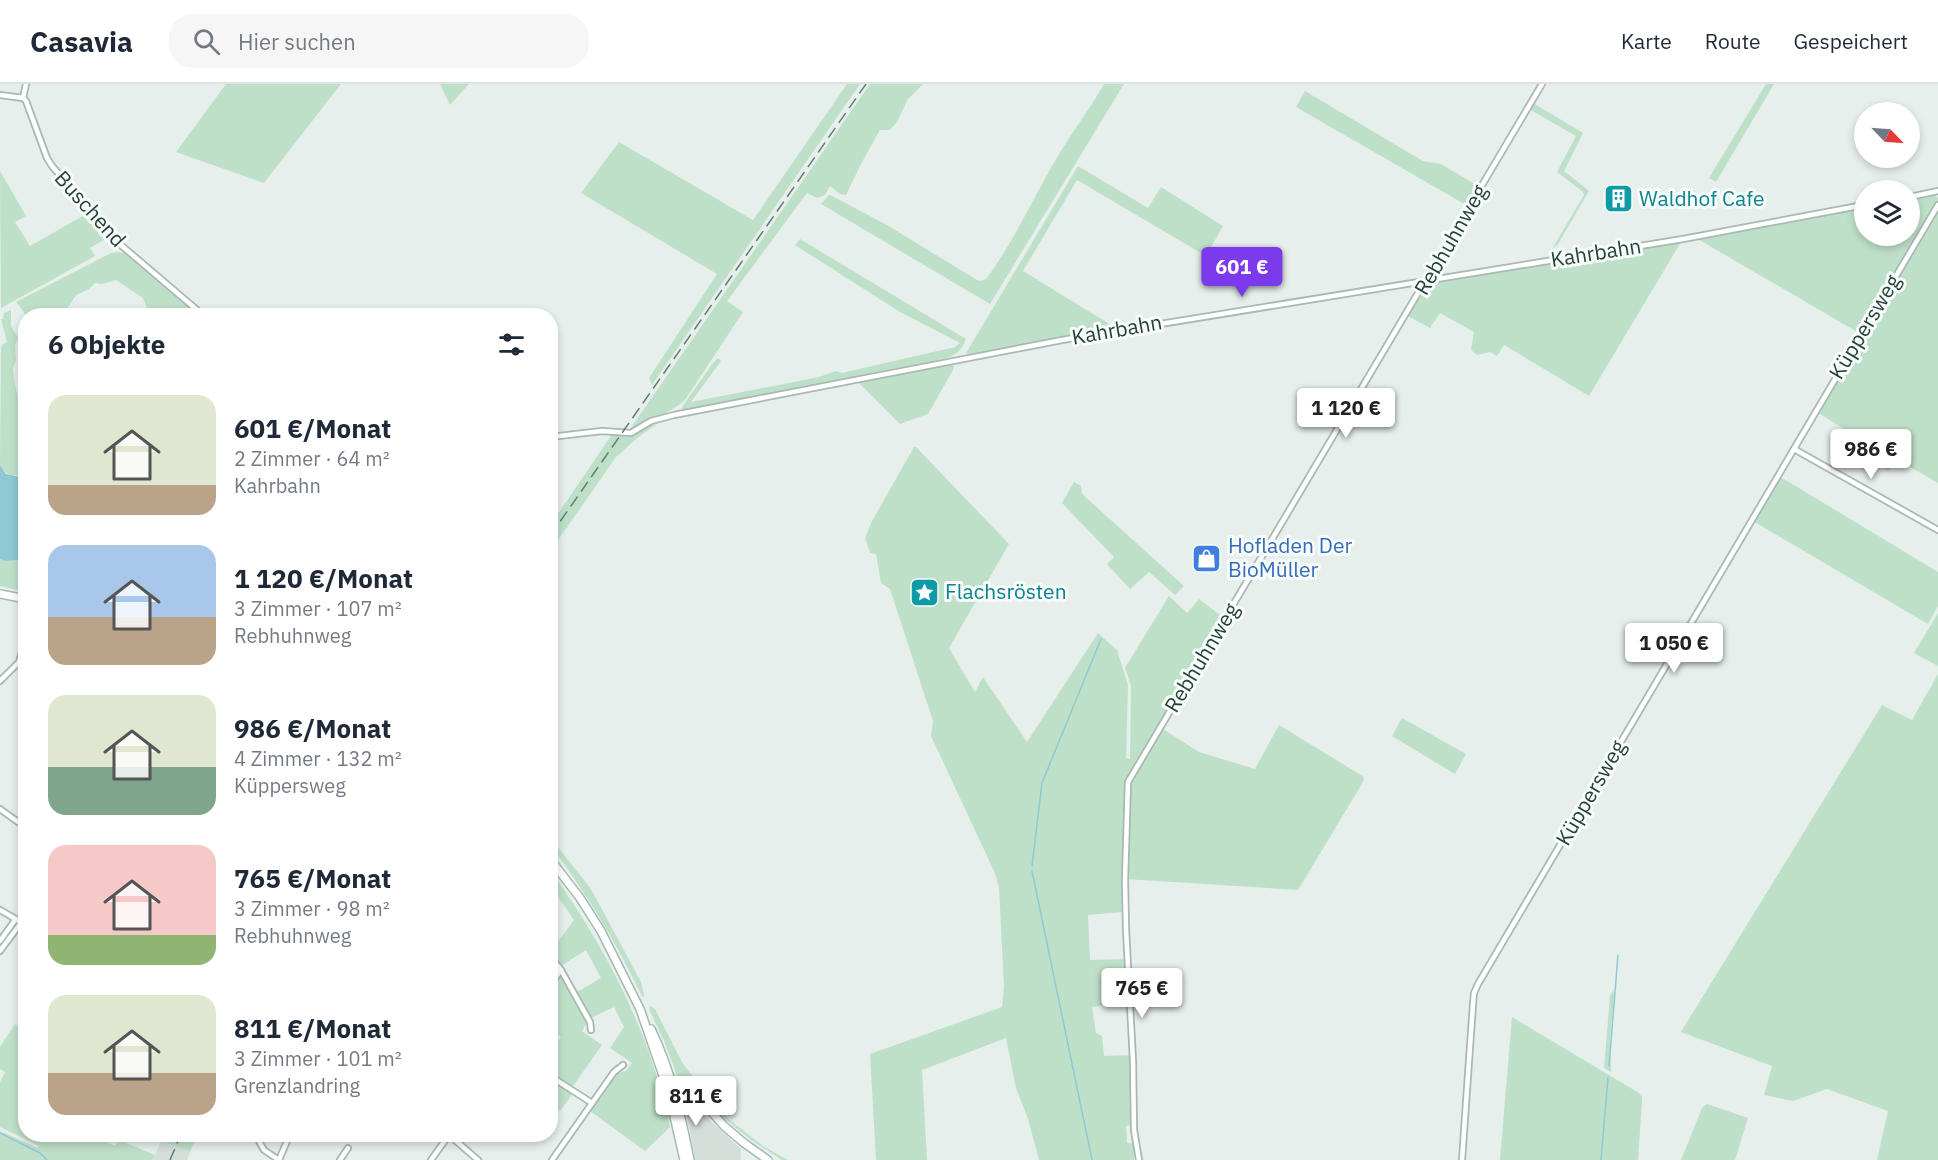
<!DOCTYPE html>
<html lang="de">
<head>
<meta charset="utf-8">
<style>
	:root { --surface:#fff; --page:#f6f6f7; --text:#1f2937; --muted:#747a83; --line:#e0e1e3; --accent:#7c3aed }
	body { margin:0; font-family:"IBM Plex Sans",sans-serif; background:var(--page); color:var(--text); height:100vh; display:flex; flex-direction:column; font-size:22px; white-space:nowrap }
	* { box-sizing:border-box; margin:0 }
	p { font-size:20px; color:var(--muted) }
	.icon { flex:none; width:33px; height:33px; fill:none; stroke:currentColor; stroke-width:2; stroke-linecap:round; stroke-linejoin:round }
	.map { position:relative; flex:1; overflow:hidden }
	.side { position:absolute; left:18px; top:224px; width:540px; height:834px; display:flex; flex-direction:column; background:var(--surface); border-radius:24px; box-shadow:0 3px 9px #0003 }
	.side>* { flex:none }
	.needle { width:39px; rotate:115deg }
	.buttons { position:absolute; left:1854px; top:18px; display:grid; gap:12px }
	.buttons a { display:grid; place-items:center; width:66px; height:66px; border-radius:50%; background:var(--surface); box-shadow:0 3px 9px #0003; font-size:30px }
	.price { position:absolute; translate:-50% -51px; padding:0 14px; border-radius:6px; background:#fff; color:#222; font-size:20px; line-height:39px; filter:drop-shadow(0 2px 3px #0008) }
	.price::after { content:''; position:absolute; left:50%; top:36px; width:18px; height:14px; margin-left:-9px; background:inherit; clip-path:polygon(0 0,100% 0,50% 100%) }
	.price.selected { background:var(--accent); color:#fff }
	ul { padding:0; list-style:none }
	li { display:flex; align-items:center; gap:18px; height:150px; padding:0 30px }
	li span { display:grid; place-items:center; flex:none; width:168px; height:120px; border-radius:18px; color:#555 }
	li>.icon { margin-inline-start:auto }
	span .icon { width:72px; height:72px; fill:#fffc; stroke-width:1 }
	li b { font-size:26px }
	h2 { display:flex; justify-content:space-between; align-items:center; height:72px; padding:0 30px; font-size:26px }
	header { display:flex; align-items:center; gap:36px; box-sizing:border-box; height:84px; padding:0 30px; background:var(--surface); border-bottom:2px solid var(--line) }
	header strong { font-size:28px }
	nav { display:flex; gap:33px; margin-inline-start:auto; font-size:21px }
	.search { width:420px; height:54px; background:var(--page); display:flex; align-items:center; gap:15px; box-sizing:border-box; padding:0 21px; border-radius:24px; color:var(--muted); font-size:22px }
	.map>svg:first-child { display:block }
	.built { fill:#d4dfda }
	.green { fill:#bfe0c8 }
	.water { fill:#8ec9d4 }
	.lines { fill:none; stroke-linecap:round; stroke-linejoin:round }
	.stream { stroke:#8ec9d4; stroke-width:1.5 }
	.street-casing { stroke:#a8b8b2; stroke-width:8 }
	.secondary-casing { stroke:#a4bbb3; stroke-width:10 }
	.street { stroke:#fff; stroke-width:4.5 }
	.secondary { stroke:#fff; stroke-width:7 }
	.rail { stroke:#5f7d75; stroke-width:1.5; stroke-dasharray:12 6; stroke-linecap:butt }
	.labels { text-anchor:middle; stroke-width:6; stroke-linejoin:round; paint-order:stroke }
	.culture-label { font-size:21px; fill:#0d838f; stroke:#f7fbf9; text-anchor:start }
	.street-label { font-size:21px; fill:#24423a; stroke:#f7fbf9 }
	.shop-label { font-size:21px; fill:#366cbe; stroke:#f7fbf9; text-anchor:start }
</style>
</head>
<body>
<header>
<strong>Casavia</strong>
<div class="search"><svg class="icon" aria-label="search" viewBox="0 0 24 24"><circle cx="10" cy="10" r="6"/><path d="M15 15l6 6"/></svg>Hier suchen</div>
<nav><a>Karte</a><a>Route</a><a>Gespeichert</a></nav>
</header>
<div class="map">
<svg width="1938" height="1076" viewBox="0 0 1938 1076">
	<rect width="100%" height="100%" fill="#e6efeb"/>
	<g class="built">
		<polygon points="691,1021 698,1022 706,1033 741,1065 741,1076 695,1076 686,1027"/>
		<polygon points="161,1057 190,1068 187,1076 153,1076"/>
	</g>
	<g class="green">
		<polygon points="226,0 341,0 264,99 176,68"/>
		<polygon points="440,0 469,0 450,21"/>
		<polygon points="847,0 860,0 652,301 649,294 717,190 581,109 619,58 753,136"/>
		<path d="M 870,0 L 923,0 L 908,15 L 897,38 L 890,46 L 880,46 L 862,78 L 846,111 L 840,110 L 830,102 L 825,111 L 817,114 L 807,109 L 727,217 L 743,228 L 685,316 C 670,330 650,334 634,346 L 630,345 Z"/>
		<path d="M 1104,0 L 1124,0 L 990,220 L 821,120 L 829,111 L 832,112 L 887,141 L 977,196 L 981,197 L 986,195 C 1016,155 1035,109 1061,67 C 1075,44 1091,23 1104,0 Z"/>
		<polygon points="1766,0 1774,0 1716,98 1709,94"/>
		<polygon points="1305,7 1423,77 1441,80 1478,102 1466,121 1296,23"/>
		<polygon points="1533,19 1583,49 1564,87 1589,107 1558,160 1552,165 1584,111 1582,107 1557,88 1576,52 1529,25"/>
		<polygon points="1078,82 1148,124 1161,103 1223,142 1206,172 1077,96 1023,187 1116,244 969,270 966,269"/>
		<polygon points="0,87 26,132 15,138 30,162 88,129 109,153 90,164 95,172 1,224"/>
		<polygon points="1933,110 1938,114 1937,120 1859,249 1696,154 1864,123 1864,152 1910,152 1910,114"/>
		<polygon points="1938,125 1938,399 1895,374 1888,387 1856,369 1863,357 1817,328"/>
		<path d="M 800,155 L 966,255 C 961,268 955,272 942,275 L 685,326 L 682,325 L 682,323 L 713,279 L 718,274 L 721,277 L 691,318 L 819,293 L 836,287 L 842,289 L 955,263 L 960,259 L 900,228 L 795,161 Z"/>
		<path d="M 1681,158 L 1589,312 L 1504,261 L 1497,272 L 1490,268 L 1477,271 L 1471,266 L 1474,248 L 1440,229 L 1430,244 L 1408,232 C 1418,216 1426,203 1443,195 Z"/>
		<polygon points="119,168 126,169 132,172 199,231 150,231 143,214 116,196 102,200 95,199 89,205 76,211 67,225 54,231 26,231 16,218 111,169"/>
		<path d="M 11,226 L 11,242 L 18,254 L 15,261 L 16,277 L 13,284 L 14,295 L 25,349 L 25,400 L 24,396 L 16,391 C 7,392 5,388 0,381 L 1,265 L 2,261 L 7,258 L 1,235 L 3,235 L 4,229 Z"/>
		<polygon points="947,279 954,282 953,286 928,330 900,340 857,297"/>
		<polygon points="663,335 636,355 616,373 551,466 551,440 613,349 628,352 651,339"/>
		<polygon points="914,363 916,363 1009,460 949,564 975,608 983,593 1027,658 1098,549 1117,566 1128,601 1126,674 1130,675 1131,602 1125,584 1169,512 1187,529 1199,515 1223,533 1139,683 1163,645 1199,668 1255,685 1279,641 1364,693 1363,698 1298,806 1125,795 1123,828 1088,831 1090,876 1126,875 1127,918 1092,923 1096,949 1102,952 1104,972 1130,971 1132,1041 1126,1042 1127,1059 1134,1059 1134,1076 1039,1076 1028,1035 1016,1004 1006,954 922,986 927,1076 876,1076 870,970 1002,923 1004,903 999,803 995,789 931,652 933,637 890,505 881,499 876,470 870,469 865,454 872,437"/>
		<polygon points="1779,392 1938,488 1938,522 1928,540 1753,437"/>
		<polygon points="1074,398 1081,402 1082,410 1184,502 1175,511 1149,488 1130,505 1107,480 1114,473 1062,419"/>
		<polygon points="0,475 5,477 20,476 25,481 25,508 0,502"/>
		<polygon points="1938,529 1938,582 1914,569"/>
		<polygon points="1938,590 1938,1076 1877,1076 1888,1027 1827,1005 1793,1017 1764,1011 1772,982 1681,948 1882,621 1912,636"/>
		<polygon points="1402,634 1466,670 1455,690 1392,652"/>
		<path d="M 550,753 L 591,805 L 641,898 L 644,911 L 643,914 C 616,858 588,812 551,762 Z"/>
		<path d="M 551,787 C 606,864 651,950 670,1043 L 645,1067 L 590,1027 L 616,989 L 626,987 L 632,979 L 610,964 L 624,943 L 614,923 L 591,934 L 577,908 L 601,894 L 586,866 L 561,882 L 551,867 L 574,836 L 551,802 Z"/>
		<polygon points="559,892 562,893 587,939 582,947 602,961 573,1002 571,1003 551,989 551,969 561,953 551,945 551,905"/>
		<polygon points="1613,906 1614,913 1610,955 1611,988 1604,984 1610,912"/>
		<polygon points="651,922 655,925 683,980 726,1033 763,1062 788,1076 782,1076 751,1056 724,1034 697,1004 678,994 664,957 649,925"/>
		<polygon points="1512,933 1639,1009 1642,1013 1642,1018 1638,1076 1500,1076"/>
		<polygon points="15,940 20,944 25,943 26,1050 89,1050 115,1062 119,1056 155,1071 153,1076 0,1076 0,1047 38,1064 39,1062 0,1043 0,998 5,988 0,985 0,963"/>
		<polygon points="553,997 570,1009 573,1009 560,1027 551,1020 551,998"/>
		<polygon points="1707,1020 1748,1034 1735,1076 1681,1076 1702,1024"/>
		<polygon points="165,1050 198,1050 190,1068 161,1057"/>
	</g>
	<polygon class="water" points="0,381 6,390 20,393 25,400 25,481 20,476 5,477 0,475"/>
	<g class="lines">
		<g class="stream">
			<polyline points="1032,782 1042,699 1101,555"/>
			<polyline points="1032,787 1092,1076"/>
			<polyline points="1609,982 1618,871"/>
			<polyline points="0,1049 40,1069 47,1076"/>
			<polyline points="1601,1076 1608,994"/>
		</g>
		<defs>
			<g id="street">
				<polyline points="0,11 23,14 26,17 47,74 52,82 122,162 203,231"/>
				<polyline points="23,14 26,0"/>
				<polyline points="1910,113 1938,107"/>
				<polyline points="550,353 602,347 631,349 651,337 674,331 1062,256 1683,155 1864,121"/>
				<polyline points="1794,365 1938,446"/>
				<polyline points="0,597 19,578 26,552"/>
				<polyline points="0,725 18,738 26,740"/>
				<polyline points="0,826 26,841"/>
				<polyline points="0,857 15,836"/>
				<polyline points="0,867 26,832"/>
				<polyline points="550,872 561,886 590,938 591,946"/>
				<polyline points="550,901 561,886"/>
				<polyline points="550,992 592,1019"/>
				<polyline points="255,1050 264,1066 279,1076 290,1050"/>
				<polyline points="448,1050 478,1076"/>
				<polyline points="340,1076 348,1064"/>
				<polyline points="431,1076 449,1051"/>
				<polyline points="552,1076 614,988 623,981"/>
				<polyline points="1139,1076 1134,1046 1133,977 1126,845 1125,796 1128,698 1542,0"/>
				<polyline points="1462,1076 1473,920 1474,909 1478,900 1938,121"/>
			</g>
			<g id="secondary">
				<polyline points="0,510 26,515"/>
				<polyline points="550,775 580,814 601,847 640,925 668,1006 684,1076"/>
				<path d="M 651,945 C 671,986 681,1031 690,1076"/>
				<polyline points="670,1005 683,1005 696,1010 724,1042 744,1059 768,1076"/>
				<polyline points="673,1015 694,1016 703,1020"/>
			</g>
		</defs>
		<use href="#street" class="street-casing"/>
		<use href="#secondary" class="secondary-casing"/>
		<use href="#street" class="street"/>
		<use href="#secondary" class="secondary"/>
		<g class="rail">
			<polyline points="550,452 866,0"/>
			<polyline points="170,1076 181,1050"/>
		</g>
	</g>
	<defs>
		<symbol id="building-square" viewBox="-11 -11 22 22"><rect x="-9" y="-9" width="18" height="18" rx="4" fill="#0f9aa8" stroke="#f7fbf9"/><path d="M-4-6H4V6H1V3H-1V6H-4ZM-2.5-4.3h1.7v1.8h-1.7ZM.8-4.3h1.7v1.8H.8ZM-2.5-1h1.7V.8h-1.7ZM.8-1h1.7V.8H.8Z" fill="#fff"/></symbol>
		<symbol id="shop-square" viewBox="-11 -11 22 22"><rect x="-9" y="-9" width="18" height="18" rx="4" fill="#3f7fe0" stroke="#f7fbf9"/><path d="M-5-2.5h2.3a2.7 3.5 0 0 1 5.4 0H5L5.5 6h-11ZM-1.5-2.5h3a1.5 2.3 0 0 0-3 0Z" fill="#fff"/></symbol>
		<symbol id="sight-square" viewBox="-11 -11 22 22"><rect x="-9" y="-9" width="18" height="18" rx="4" fill="#0f9aa8" stroke="#f7fbf9"/><path d="M0-6L1.8-2.2L6-1.7L2.9 1.2L3.7 5.4L0 3.3L-3.7 5.4L-2.9 1.2L-6-1.7L-1.8-2.2Z" fill="#fff"/></symbol>
	</defs>
	<g fill-rule="evenodd">
		<use href="#building-square" x="1602" y="98" width="33" height="33"/>
		<use href="#shop-square" x="1190" y="458" width="33" height="33"/>
		<use href="#sight-square" x="908" y="492" width="33" height="33"/>
	</g>
	<g class="labels">
		<g class="culture-label">
			<text x="1639" y="122">Waldhof Cafe</text>
			<text x="945" y="515">Flachsrösten</text>
		</g>
		<g class="street-label">
			<text transform="translate(90 125) rotate(48)" y="7">Buschend</text>
			<text transform="translate(1451 156) rotate(-60)" y="7">Rebhuhnweg</text>
			<text transform="translate(1596 169) rotate(-9)" y="7">Kahrbahn</text>
			<text transform="translate(1865 243) rotate(-59)" y="7">Küppersweg</text>
			<text transform="translate(1117 246) rotate(-10)" y="7">Kahrbahn</text>
			<text transform="translate(1202 574) rotate(-59)" y="7">Rebhuhnweg</text>
			<text transform="translate(1591 709) rotate(-60)" y="7">Küppersweg</text>
		</g>
		<g class="shop-label">
			<text x="1228" y="469">Hofladen Der<tspan x="1228" dy="24">BioMüller</tspan></text>
		</g>
	</g>
</svg>
<div class="buttons">
<a><svg class="needle" viewBox="-14 -14 28 28"><path d="M0-13l5 13h-10z" fill="#e53935"/><path d="M0 13l5-13h-10z" fill="#747a83"/></svg></a>
<a><svg class="icon" aria-label="layers" viewBox="0 0 24 24"><path d="M12 4l9 5-9 5-9-5zM3 14l9 5 9-5"/></svg></a>
</div>
<b class="price selected" style="left:1242px;top:214px">601 €</b>
<b class="price" style="left:1346px;top:355px">1 120 €</b>
<b class="price" style="left:1871px;top:396px">986 €</b>
<b class="price" style="left:1674px;top:590px">1 050 €</b>
<b class="price" style="left:1142px;top:935px">765 €</b>
<b class="price" style="left:696px;top:1043px">811 €</b>
<section class="side">
<h2>6 Objekte<svg class="icon" aria-label="filters" viewBox="0 0 24 24"><path d="M4 7h16M4 17h16"/><circle cx="9" cy="7" r="2"/><circle cx="15" cy="17" r="2"/></svg></h2>
<ul>
<li><span style="background:linear-gradient(#dfe7d0 75%,#b9a48a 0)"><svg class="icon" aria-label="home" viewBox="0 0 24 24"><path d="M3 11l9-7 9 7M6 9v11h12V9"/></svg></span><div><b>601 €/Monat</b><p>2 Zimmer · 64 m²</p><p>Kahrbahn</p></div></li>
<li><span style="background:linear-gradient(#a9c7e8 60%,#b9a48a 0)"><svg class="icon" aria-label="home" viewBox="0 0 24 24"><path d="M3 11l9-7 9 7M6 9v11h12V9"/></svg></span><div><b>1 120 €/Monat</b><p>3 Zimmer · 107 m²</p><p>Rebhuhnweg</p></div></li>
<li><span style="background:linear-gradient(#dfe7d0 60%,#7fa58c 0)"><svg class="icon" aria-label="home" viewBox="0 0 24 24"><path d="M3 11l9-7 9 7M6 9v11h12V9"/></svg></span><div><b>986 €/Monat</b><p>4 Zimmer · 132 m²</p><p>Küppersweg</p></div></li>
<li><span style="background:linear-gradient(#f6c9c9 75%,#8fb573 0)"><svg class="icon" aria-label="home" viewBox="0 0 24 24"><path d="M3 11l9-7 9 7M6 9v11h12V9"/></svg></span><div><b>765 €/Monat</b><p>3 Zimmer · 98 m²</p><p>Rebhuhnweg</p></div></li>
<li><span style="background:linear-gradient(#dfe7d0 65%,#b9a48a 0)"><svg class="icon" aria-label="home" viewBox="0 0 24 24"><path d="M3 11l9-7 9 7M6 9v11h12V9"/></svg></span><div><b>811 €/Monat</b><p>3 Zimmer · 101 m²</p><p>Grenzlandring</p></div></li>
</ul>
</section>
</div>
</body>
</html>
